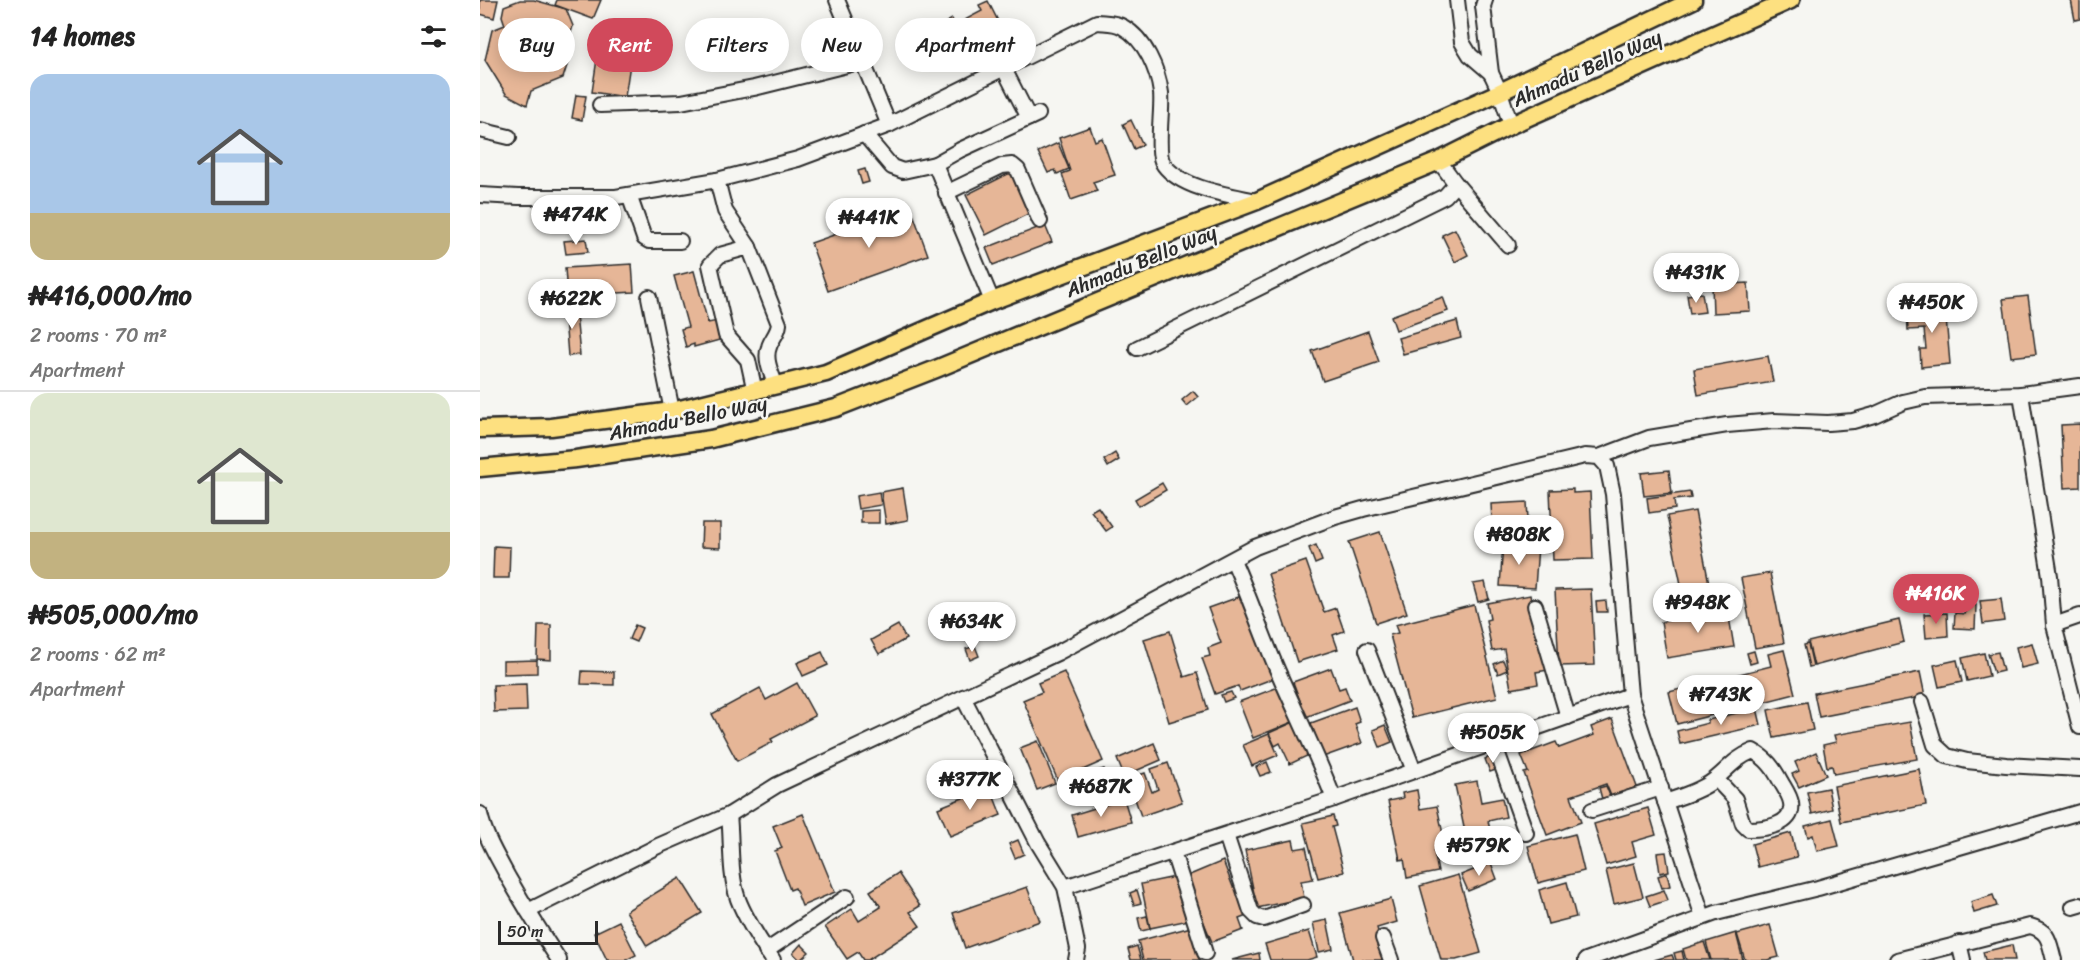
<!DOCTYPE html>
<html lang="en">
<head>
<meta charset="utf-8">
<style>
	:root { --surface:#fff; --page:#f6f6f6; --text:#222; --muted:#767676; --line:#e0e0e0; --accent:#d1495b }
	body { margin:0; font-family:Sriracha,sans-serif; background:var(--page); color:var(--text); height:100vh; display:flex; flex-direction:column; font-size:22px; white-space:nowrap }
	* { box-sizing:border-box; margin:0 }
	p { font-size:20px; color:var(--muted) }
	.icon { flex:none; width:33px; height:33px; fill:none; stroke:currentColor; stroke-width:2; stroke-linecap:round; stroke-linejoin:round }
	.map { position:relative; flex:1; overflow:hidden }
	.panel { display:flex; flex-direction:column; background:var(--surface); width:480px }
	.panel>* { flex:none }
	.hud { position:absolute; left:18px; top:18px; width:570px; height:54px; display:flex; gap:12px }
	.scale { position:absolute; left:18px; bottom:15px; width:100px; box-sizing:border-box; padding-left:6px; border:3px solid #2b2b2b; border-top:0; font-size:16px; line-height:21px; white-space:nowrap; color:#2b2b2b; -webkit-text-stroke:4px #f6f6f2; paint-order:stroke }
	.price { position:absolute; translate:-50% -51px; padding:0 14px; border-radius:21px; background:#fff; color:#222; font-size:20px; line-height:39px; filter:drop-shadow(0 2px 3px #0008) }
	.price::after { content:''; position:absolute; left:50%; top:36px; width:18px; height:14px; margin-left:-9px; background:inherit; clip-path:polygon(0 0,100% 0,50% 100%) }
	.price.selected { background:var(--accent); color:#fff }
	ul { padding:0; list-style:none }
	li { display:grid; align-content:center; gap:12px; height:318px; padding:0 30px }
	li+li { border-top:2px solid var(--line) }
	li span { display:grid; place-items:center; height:186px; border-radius:18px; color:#555 }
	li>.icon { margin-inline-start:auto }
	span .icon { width:108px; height:108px; fill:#fffc; stroke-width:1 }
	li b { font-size:26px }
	h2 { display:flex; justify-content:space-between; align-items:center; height:72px; padding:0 30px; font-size:26px }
	.chip { padding:0 21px; border-radius:27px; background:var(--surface); box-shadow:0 3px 15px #0003; font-size:21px; line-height:54px }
	.chip.selected { background:var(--accent); color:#fff }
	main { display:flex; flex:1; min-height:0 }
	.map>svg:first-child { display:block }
	.building { fill:#e6b697; stroke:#2b2b2b; stroke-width:1.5 }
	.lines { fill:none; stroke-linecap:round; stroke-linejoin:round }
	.minor-casing { stroke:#2b2b2b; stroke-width:18 }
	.major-casing { stroke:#2b2b2b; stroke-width:21 }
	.minor { stroke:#f6f6f2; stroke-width:14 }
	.major { stroke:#fde080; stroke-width:16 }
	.labels { text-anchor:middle; stroke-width:5; stroke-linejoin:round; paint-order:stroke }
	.street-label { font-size:20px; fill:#2b2b2b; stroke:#f6f6f2 }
</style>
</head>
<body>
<main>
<section class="panel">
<h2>14 homes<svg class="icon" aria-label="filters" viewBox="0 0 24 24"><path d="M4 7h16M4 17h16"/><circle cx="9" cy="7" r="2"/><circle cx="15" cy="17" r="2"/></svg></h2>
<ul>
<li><span style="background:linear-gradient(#a9c7e8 75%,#c2b280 0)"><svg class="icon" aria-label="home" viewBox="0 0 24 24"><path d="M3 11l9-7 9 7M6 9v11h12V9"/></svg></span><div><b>₦416,000/mo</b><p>2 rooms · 70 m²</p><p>Apartment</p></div></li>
<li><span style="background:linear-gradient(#dfe7d0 75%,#c2b280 0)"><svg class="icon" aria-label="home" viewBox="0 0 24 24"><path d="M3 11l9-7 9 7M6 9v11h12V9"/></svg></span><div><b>₦505,000/mo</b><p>2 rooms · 62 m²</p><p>Apartment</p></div></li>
</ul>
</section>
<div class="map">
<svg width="1600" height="960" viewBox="0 0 1600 960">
	<rect width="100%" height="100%" fill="#f6f6f2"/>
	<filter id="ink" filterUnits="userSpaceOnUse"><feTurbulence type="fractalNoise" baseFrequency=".0167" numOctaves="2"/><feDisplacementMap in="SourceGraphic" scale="12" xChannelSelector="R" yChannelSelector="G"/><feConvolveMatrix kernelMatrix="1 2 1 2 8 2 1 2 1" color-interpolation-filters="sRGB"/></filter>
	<g filter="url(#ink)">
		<g class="building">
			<polygon points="0,0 18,0 14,18 0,14"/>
			<polygon points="40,0 54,0 86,9 93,26 89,39 93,47 83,78 51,91 47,105 26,94 5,60 12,30 25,25 22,16 24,6"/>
			<polygon points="77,0 121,0 113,19 75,5"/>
			<polygon points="1591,0 1600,0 1600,19 1595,20"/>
			<polygon points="508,1 518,21 486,37 479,23 502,11 499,5"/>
			<polygon points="472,19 479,32 463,41 456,28"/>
			<polygon points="435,29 443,57 431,61 423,32"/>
			<polygon points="117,59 150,64 145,97 112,92"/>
			<polygon points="96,95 106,96 102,120 92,118"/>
			<polygon points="651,120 663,145 654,149 643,124"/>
			<polygon points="610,127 615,141 622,138 635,175 613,182 617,191 591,200 582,174 590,171 579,138"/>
			<polygon points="578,143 589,169 577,174 575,170 568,173 558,152"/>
			<polygon points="385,169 389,182 382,184 378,171"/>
			<polygon points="532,172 552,212 506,235 486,195"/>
			<polygon points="431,208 448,255 348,291 331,243"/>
			<polygon points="565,225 572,242 513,265 506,248"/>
			<polygon points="975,229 988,255 975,262 962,235"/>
			<polygon points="106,239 108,252 86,254 84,241"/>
			<polygon points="152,264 154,292 87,296 85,268"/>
			<polygon points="214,271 228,323 238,321 243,339 214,347 214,344 206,347 201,329 208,327 194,276"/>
			<polygon points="1268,283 1270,311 1233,313 1232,285"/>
			<polygon points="1222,293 1225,312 1210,314 1207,295"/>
			<polygon points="1548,296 1556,354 1531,357 1523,299"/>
			<polygon points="963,297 968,311 916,330 911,316"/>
			<polygon points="95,304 100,355 88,356 84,305"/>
			<polygon points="1465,306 1470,364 1441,367 1440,349 1446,349 1444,329 1428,330 1427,310"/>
			<polygon points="977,321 981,338 923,354 918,338"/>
			<polygon points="888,331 899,362 843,381 832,351"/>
			<polygon points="1288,356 1293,382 1218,395 1214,369"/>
			<polygon points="713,391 718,397 707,406 702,400"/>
			<polygon points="1600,424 1600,487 1584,488 1581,425"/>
			<polygon points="635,453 639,460 628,467 624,460"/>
			<polygon points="1189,470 1192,493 1164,496 1161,473"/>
			<polygon points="682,483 686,490 659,506 655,499"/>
			<polygon points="423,488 428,520 406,524 401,492"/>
			<polygon points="1093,489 1093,493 1110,492 1113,559 1073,560 1070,490"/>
			<polygon points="399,492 401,505 378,509 376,496"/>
			<polygon points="1210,492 1211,498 1194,500 1195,509 1169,513 1167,498"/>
			<polygon points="1047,502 1049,537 1013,539 1011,504"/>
			<polygon points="618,507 632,527 626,531 611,511"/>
			<polygon points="399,510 399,523 381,523 381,511"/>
			<polygon points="1215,511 1232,599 1205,604 1187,516"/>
			<polygon points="222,523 240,523 240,548 221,547"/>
			<polygon points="900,532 927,613 896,623 869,542"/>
			<polygon points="1023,544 1058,546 1055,588 1020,586"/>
			<polygon points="836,545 842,561 835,564 829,548"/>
			<polygon points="14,546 30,547 29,578 13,578"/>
			<polygon points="826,561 844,612 856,608 864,631 853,635 858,649 817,662 788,574"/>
			<polygon points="1290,573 1304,643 1275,648 1261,578"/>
			<polygon points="1005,582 1009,599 998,602 993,584"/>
			<polygon points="1111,589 1115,665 1079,666 1075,590"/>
			<polygon points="767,594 797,677 760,691 758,686 735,694 722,658 730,656 728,648 741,643 728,608"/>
			<polygon points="1050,595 1057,633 1069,670 1056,672 1058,684 1031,689 1024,649 1012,651 1006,620 1010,619 1007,603"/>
			<polygon points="1521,599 1524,621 1503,624 1500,601"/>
			<polygon points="1126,601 1127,612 1117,612 1116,602"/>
			<polygon points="1485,604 1496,605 1495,629 1474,628 1475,613 1485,614"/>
			<polygon points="994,605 1017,697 932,718 910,635 918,633 915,625"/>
			<polygon points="1248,611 1254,647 1187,658 1181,622"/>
			<polygon points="1467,613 1468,636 1446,638 1444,614"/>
			<polygon points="1419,620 1424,642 1334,666 1328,642"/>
			<polygon points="58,625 71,625 71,660 57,659"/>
			<polygon points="155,625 162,628 156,642 149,639"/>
			<polygon points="418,625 426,639 399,654 391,640"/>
			<polygon points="690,631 704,677 717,673 728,710 689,722 664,639"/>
			<polygon points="1552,643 1558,664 1541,668 1536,647"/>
			<polygon points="1328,644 1333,666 1329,667 1324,645"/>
			<polygon points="495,646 499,656 490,660 486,649"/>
			<polygon points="1304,650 1315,694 1197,724 1189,692 1291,666 1288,654"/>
			<polygon points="1274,651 1277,662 1270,664 1267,653"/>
			<polygon points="342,652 348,665 323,676 317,663"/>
			<polygon points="1518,652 1523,671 1514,673 1508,654"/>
			<polygon points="1504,653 1509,676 1487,681 1482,658"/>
			<polygon points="57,660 57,673 23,674 23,661"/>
			<polygon points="1023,660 1027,670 1018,674 1014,664"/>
			<polygon points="1477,660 1482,682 1459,687 1454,665"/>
			<polygon points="851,668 859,689 865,687 870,700 826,717 813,682"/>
			<polygon points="102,671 134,672 134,685 101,684"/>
			<polygon points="584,672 623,761 578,781 543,700 562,692 558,683"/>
			<polygon points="1440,672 1445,696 1339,717 1334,693"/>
			<polygon points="317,683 335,716 291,739 293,742 257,761 232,714 280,688 286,700"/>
			<polygon points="46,684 47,711 14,712 13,685"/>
			<polygon points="801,686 815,721 773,738 759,702"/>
			<polygon points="751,692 754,698 744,702 741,695"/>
			<polygon points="1327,702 1333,730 1294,738 1288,710"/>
			<polygon points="875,707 880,722 875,724 882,743 843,757 831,723"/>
			<polygon points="1277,708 1281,725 1200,744 1197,731 1228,723 1228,720"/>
			<polygon points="1132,719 1157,787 1131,796 1126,784 1091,796 1101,822 1067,835 1044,773 1048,772 1041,755 1076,742 1079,748 1114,735 1111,727"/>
			<polygon points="814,722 829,755 810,764 800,743 795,746 789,733"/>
			<polygon points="1430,722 1437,759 1354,774 1352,766 1347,767 1343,745 1356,742 1354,735"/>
			<polygon points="905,725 912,742 900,747 893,730"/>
			<polygon points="789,734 798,755 772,766 763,745"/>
			<polygon points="558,741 575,783 557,790 540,748"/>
			<polygon points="674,743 681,760 644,776 637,759"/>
			<polygon points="1336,752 1346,775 1319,787 1312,774 1319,771 1315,762"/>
			<polygon points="1016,755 1021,768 1010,772 1005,759"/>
			<polygon points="787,762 791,772 780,776 776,767"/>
			<polygon points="688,763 702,802 661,816 648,779 665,773 672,792 678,789 671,769"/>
			<polygon points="624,769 631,791 597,802 590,780"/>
			<polygon points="1439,769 1446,805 1361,822 1354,786"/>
			<polygon points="997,781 1001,802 1022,798 1026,817 1008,821 1015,851 990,856 975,785"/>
			<polygon points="1126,786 1130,796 1122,799 1119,788"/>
			<polygon points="510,787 521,815 470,836 458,808"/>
			<polygon points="1348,788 1352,809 1332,814 1327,792"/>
			<polygon points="937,790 940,809 957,806 966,848 954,851 958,872 927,878 924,859 920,860 908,801 923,798 922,793"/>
			<polygon points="644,799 651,822 598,837 592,815"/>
			<polygon points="1168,808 1176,835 1152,842 1156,856 1126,865 1114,824"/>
			<polygon points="323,814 355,892 322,906 315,888 310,890 295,851 302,848 293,826"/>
			<polygon points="853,816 856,826 852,827 864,872 838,878 823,823"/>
			<polygon points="1352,819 1359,846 1337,851 1333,835 1328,837 1325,826"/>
			<polygon points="1311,833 1317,857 1278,867 1272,844"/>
			<polygon points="1095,834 1104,871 1058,883 1048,846"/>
			<polygon points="538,840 544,854 535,858 529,844"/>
			<polygon points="813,840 815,849 826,847 833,879 821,881 824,898 777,908 765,850"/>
			<polygon points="1186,852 1189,871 1180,873 1177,853"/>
			<polygon points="743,861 753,887 760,884 772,914 759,919 763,930 732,942 705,877"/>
			<polygon points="1011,863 1017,879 988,891 981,875"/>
			<polygon points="1154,863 1163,897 1134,904 1126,870"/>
			<polygon points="418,873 440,906 430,912 440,926 388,960 383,960 378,952 367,959 345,927 372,909 379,921 401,907 390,891"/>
			<polygon points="1187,873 1190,886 1182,888 1178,876"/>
			<polygon points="978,875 1001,953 976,960 961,960 940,886"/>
			<polygon points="700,876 709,920 670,928 661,884"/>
			<polygon points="200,878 222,913 167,946 146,911"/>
			<polygon points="1087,882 1096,917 1068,924 1059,890"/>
			<polygon points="547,887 560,921 485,948 473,913"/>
			<polygon points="657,890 661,903 654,905 650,893"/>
			<polygon points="1184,890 1188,900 1170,906 1166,896"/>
			<polygon points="1513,895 1517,906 1494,913 1491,902"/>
			<polygon points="911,899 917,922 897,928 906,960 873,960 860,913"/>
			<polygon points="667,916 670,929 661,931 658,918"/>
			<polygon points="847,920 853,949 839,952 833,923"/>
			<polygon points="139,921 156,955 146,960 127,960 114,933"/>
			<polygon points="1290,925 1299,957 1287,960 1265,960 1257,934"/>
			<polygon points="715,926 723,960 663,960 658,941"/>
			<polygon points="829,931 837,957 827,960 790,960 785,944"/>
			<polygon points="1256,933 1263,960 1231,960 1226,942"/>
			<polygon points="1224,942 1230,960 1206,960 1203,949"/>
			<polygon points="321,944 329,952 320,960 313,953"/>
			<polygon points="1532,945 1535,960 1505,960 1503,952"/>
			<polygon points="657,946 661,960 651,960 648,949"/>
			<polygon points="1202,951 1204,960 1196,960 1194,953"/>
			<polygon points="779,953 780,960 752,960"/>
			<polygon points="1192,955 1194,960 1174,960"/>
		</g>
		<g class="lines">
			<defs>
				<g id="minor">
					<polyline points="357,0 409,125"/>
					<polyline points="977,0 982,42 990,55 1011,73"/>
					<polyline points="1005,0 1003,6 1011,73 1020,92 1031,125"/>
					<polyline points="524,69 549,118"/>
					<polyline points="120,105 201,102 274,88 383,61"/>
					<polyline points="0,130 29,137"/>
					<polyline points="384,134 412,167 423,171 455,164"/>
					<polyline points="959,161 976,184 1028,245"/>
					<polyline points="237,180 245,211 269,247"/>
					<polyline points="466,193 522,166 532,165 538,170 560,221"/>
					<path d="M 0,195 L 38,197 L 136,197 L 237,180 L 318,159 L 409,125 L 617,22 C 626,23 635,22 643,27 C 665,39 678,70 681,93 C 683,109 675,154 684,165 C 702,189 749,195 777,201"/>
					<polyline points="149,195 164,238 169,241 200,241"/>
					<polyline points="169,297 192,411"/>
					<polyline points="512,301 455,164 480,150 558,114"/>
					<polyline points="657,348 965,196 976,184"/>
					<path d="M 275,392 L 268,360 L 246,335 L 230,265 L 240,255 L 269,247 L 299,324 C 298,334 291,339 289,347 C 284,359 292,375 296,386"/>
					<polyline points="1541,394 1570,576 1574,625 1600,727"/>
					<polyline points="1119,457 1169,438 1247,425 1294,421 1348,423 1373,421 1394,415 1423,402 1445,397 1541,394 1600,386"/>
					<path d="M 753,560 C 770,598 783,638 800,676 C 818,717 838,757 854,799"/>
					<polyline points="1055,606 1088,717"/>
					<polyline points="1574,625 1600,616"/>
					<polyline points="887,650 934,771"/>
					<polyline points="483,697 558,843 585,887 598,949 596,960"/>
					<polyline points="1442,702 1455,745 1467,756 1487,761 1526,765 1600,769"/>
					<polyline points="1014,743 1046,833"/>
					<path d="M 1185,802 C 1200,797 1217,792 1230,783 C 1246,772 1253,759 1273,751 C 1287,759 1293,767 1301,782 C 1305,789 1310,796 1311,803 C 1315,826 1283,829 1268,829 L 1263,824 L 1255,799 L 1236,779"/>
					<polyline points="1112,810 1181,788"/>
					<path d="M 0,814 C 5,837 17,856 28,877 C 44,905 61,933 79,960"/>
					<path d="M 249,815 C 252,842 249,873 258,899 C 266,920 280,941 293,960"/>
					<polyline points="746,835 771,911 777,917 784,919 823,905"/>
					<polyline points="693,852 725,953"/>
					<polyline points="585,887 854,799 1150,695"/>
					<polyline points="1593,907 1600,905"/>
					<polyline points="48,911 178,846 249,815 297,785 577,653 775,547 855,517 883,509 1105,456 1119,457 1127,466 1133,494 1150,695 1223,917"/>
					<polyline points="903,938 911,960"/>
					<polyline points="1479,943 1483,960"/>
					<polyline points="286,951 367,897"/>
					<polyline points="1106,960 1236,913 1338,888 1600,812"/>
					<path d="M 1417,960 L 1550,926 C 1570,931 1569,943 1574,960"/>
				</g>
				<g id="major">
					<polyline points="0,429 71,427 192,411 346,373 512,301 777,201 1020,92 1213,0"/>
					<polyline points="0,468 96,459 231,439 356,408 456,369 959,161 1031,125 1311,0"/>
				</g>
			</defs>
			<use href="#minor" class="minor-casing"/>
			<use href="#major" class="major-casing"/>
			<use href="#minor" class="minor"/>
			<use href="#major" class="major"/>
		</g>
	</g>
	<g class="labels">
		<g class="street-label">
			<text transform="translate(1107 68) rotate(-24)" y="7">Ahmadu Bello Way</text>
			<text transform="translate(661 261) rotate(-22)" y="7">Ahmadu Bello Way</text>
			<text transform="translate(208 418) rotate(-11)" y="7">Ahmadu Bello Way</text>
		</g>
	</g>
</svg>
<div class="scale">50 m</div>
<b class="price" style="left:96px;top:246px">₦474K</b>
<b class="price" style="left:389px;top:249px">₦441K</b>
<b class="price" style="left:1216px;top:304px">₦431K</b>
<b class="price" style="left:92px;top:330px">₦622K</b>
<b class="price" style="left:1452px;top:334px">₦450K</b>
<b class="price" style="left:1039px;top:566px">₦808K</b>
<b class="price selected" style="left:1456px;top:625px">₦416K</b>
<b class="price" style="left:1218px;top:634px">₦948K</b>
<b class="price" style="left:492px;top:653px">₦634K</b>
<b class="price" style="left:1241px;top:726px">₦743K</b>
<b class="price" style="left:1013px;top:764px">₦505K</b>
<b class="price" style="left:490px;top:811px">₦377K</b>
<b class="price" style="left:621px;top:818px">₦687K</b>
<b class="price" style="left:999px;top:877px">₦579K</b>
<div class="hud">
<a class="chip">Buy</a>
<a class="chip selected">Rent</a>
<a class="chip">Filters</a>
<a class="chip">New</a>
<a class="chip">Apartment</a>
</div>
</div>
</main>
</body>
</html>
